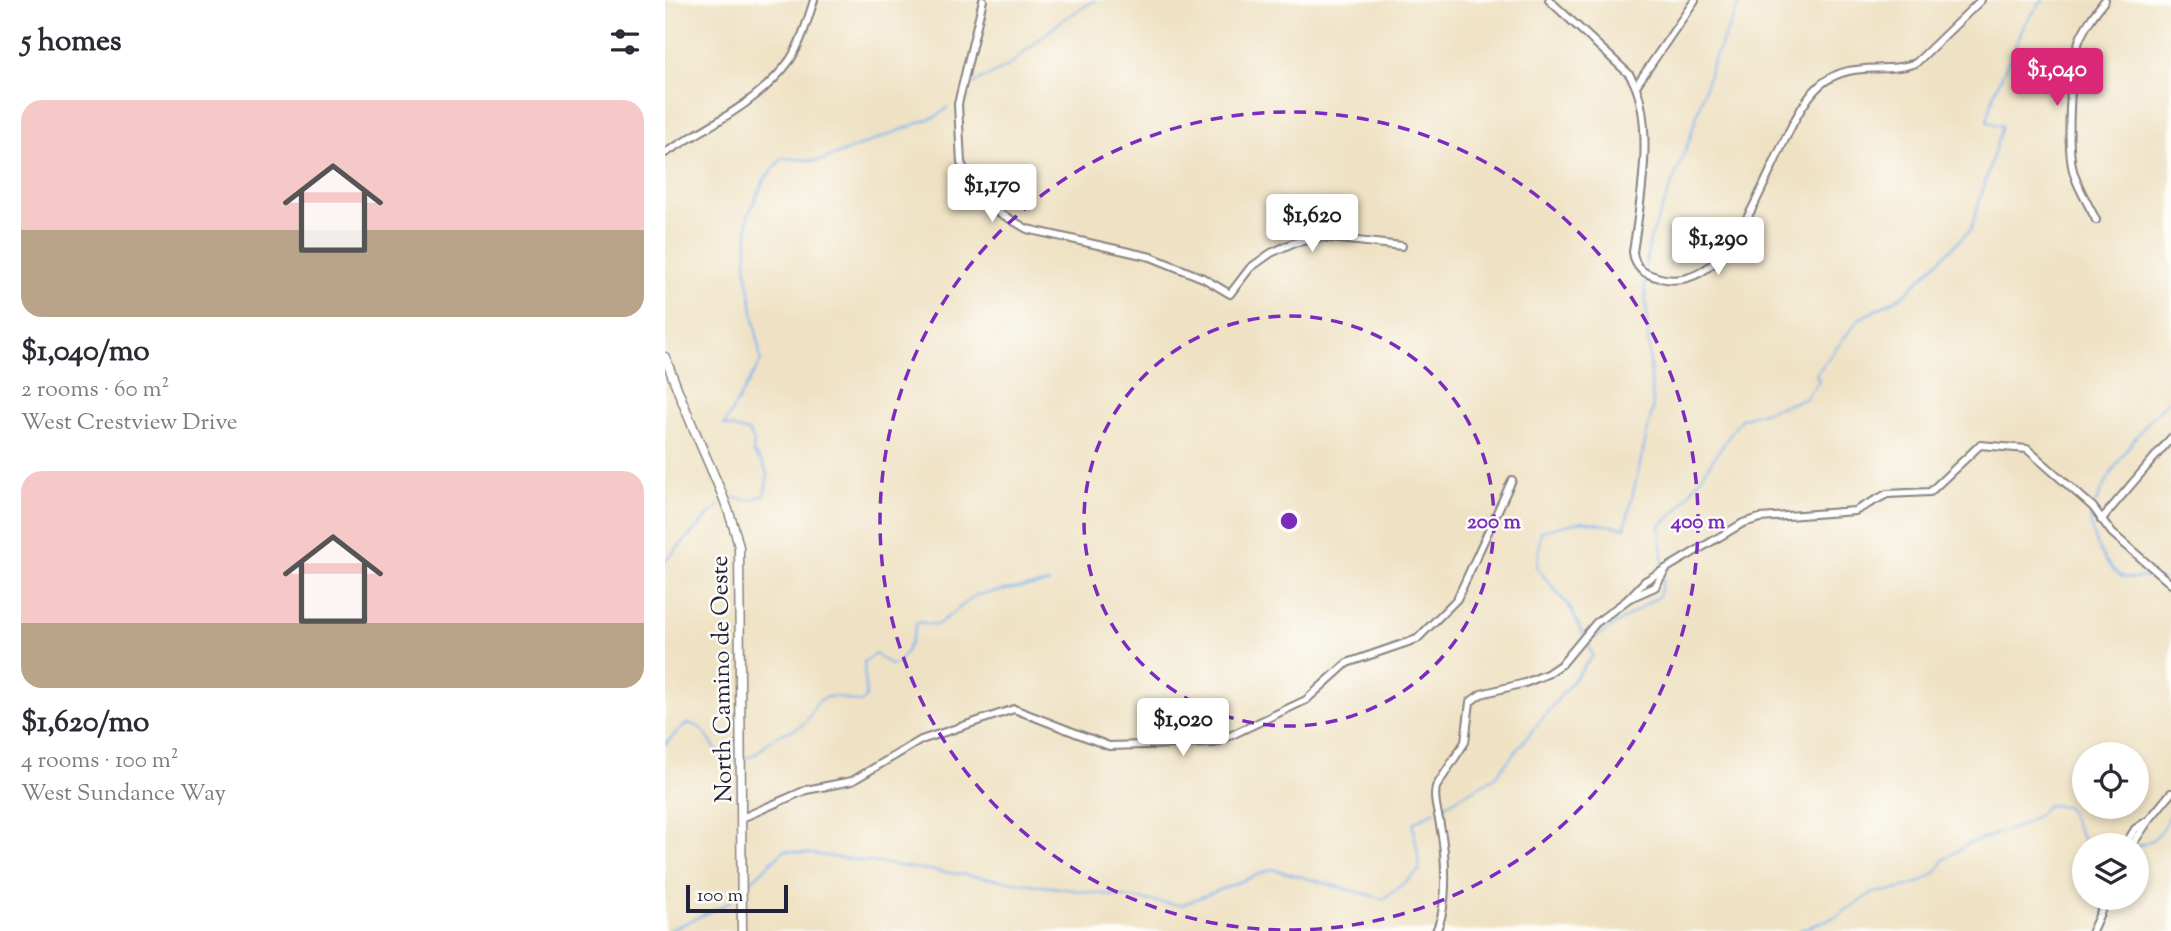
<!DOCTYPE html>
<html lang="en">
<head>
<meta charset="utf-8">
<style>
	:root { --surface:#fff; --page:#f2f2f3; --text:#2b2b33; --muted:#7c7c81; --accent:#db2777 }
	body { margin:0; font-family:"Sorts Mill Goudy",serif; background:var(--page); color:var(--text); height:100vh; display:flex; flex-direction:column; font-size:26px; white-space:nowrap }
	* { box-sizing:border-box; margin:0 }
	p { font-size:23px; color:var(--muted) }
	.icon { flex:none; width:38px; height:38px; fill:none; stroke:currentColor; stroke-width:2; stroke-linecap:round; stroke-linejoin:round }
	.map { position:relative; flex:1; overflow:hidden }
	.side { display:flex; flex-direction:column; background:var(--surface); width:665px }
	.side>* { flex:none }
	.buttons { position:absolute; left:1407px; top:742px; display:grid; gap:14px }
	.buttons a { display:grid; place-items:center; width:77px; height:77px; border-radius:50%; background:var(--surface); box-shadow:0 4px 10px #0003; font-size:35px }
	.scale { position:absolute; left:21px; bottom:18px; width:102px; box-sizing:border-box; padding-left:7px; border:4px solid #22223b; border-top:0; font-size:19px; line-height:24px; white-space:nowrap; color:#22223b; -webkit-text-stroke:5px #fdfcf7; paint-order:stroke }
	.price { position:absolute; translate:-50% -60px; padding:0 16px; border-radius:7px; background:#fff; color:#222; font-size:23px; line-height:46px; filter:drop-shadow(0 2px 4px #0008) }
	.price::after { content:''; position:absolute; left:50%; top:42px; width:21px; height:16px; margin-left:-10px; background:inherit; clip-path:polygon(0 0,100% 0,50% 100%) }
	.price.active { background:var(--accent); color:#fff }
	ul { padding:0; list-style:none }
	li { display:grid; align-content:center; gap:14px; height:371px; padding:0 21px }
	li span { display:grid; place-items:center; height:217px; border-radius:21px; color:#555 }
	li>.icon { margin-inline-start:auto }
	span .icon { width:126px; height:126px; fill:#fffc; stroke-width:1 }
	li b { font-size:30px }
	h2 { display:flex; justify-content:space-between; align-items:center; height:84px; padding:0 21px; font-size:30px }
	main { display:flex; flex:1; min-height:0 }
	.map>svg:first-child { display:block }
	.lines { fill:none; stroke-linecap:round; stroke-linejoin:round }
	.stream { stroke:#82b3ee; stroke-width:2 }
	.minor-casing { stroke:#888280; stroke-width:10 }
	.tertiary-casing { stroke:#888280; stroke-width:11 }
	.minor { stroke:#fff; stroke-width:6 }
	.tertiary { stroke:#fff; stroke-width:8 }
	.ring { fill:none; stroke:#7b2cbf; stroke-width:3.5; stroke-dasharray:12 9 }
	.labels { text-anchor:middle; stroke-width:5; stroke-linejoin:round; paint-order:stroke }
	.street-label { font-size:24px; fill:#22223b; stroke:#fdfcf7 }
	.centre { fill:#7b2cbf; stroke:#fdfcf7; stroke-width:3.5 }
	.ring-label { font-size:21px; text-anchor:middle; font-weight:bold; fill:#7b2cbf; stroke:#fdfcf7; stroke-width:5; stroke-linejoin:round; paint-order:stroke }
</style>
</head>
<body>
<main>
<section class="side">
<h2>5 homes<svg class="icon" aria-label="filters" viewBox="0 0 24 24"><path d="M4 7h16M4 17h16"/><circle cx="9" cy="7" r="2"/><circle cx="15" cy="17" r="2"/></svg></h2>
<ul>
<li><span style="background:linear-gradient(#f6c9c9 60%,#b9a48a 0)"><svg class="icon" aria-label="home" viewBox="0 0 24 24"><path d="M3 11l9-7 9 7M6 9v11h12V9"/></svg></span><div><b>$1,040/mo</b><p>2 rooms · 60 m²</p><p>West Crestview Drive</p></div></li>
<li><span style="background:linear-gradient(#f6c9c9 70%,#b9a48a 0)"><svg class="icon" aria-label="home" viewBox="0 0 24 24"><path d="M3 11l9-7 9 7M6 9v11h12V9"/></svg></span><div><b>$1,620/mo</b><p>4 rooms · 100 m²</p><p>West Sundance Way</p></div></li>
</ul>
</section>
<div class="map">
<svg width="1506" height="931" viewBox="0 0 1506 931">
	<rect width="100%" height="100%" fill="#fdfcf7"/>
	<filter id="ink" filterUnits="userSpaceOnUse"><feTurbulence type="fractalNoise" baseFrequency=".0143" numOctaves="2"/><feDisplacementMap in="SourceGraphic" scale="14" xChannelSelector="R" yChannelSelector="G"/><feConvolveMatrix kernelMatrix="1 2 1 2 8 2 1 2 1" color-interpolation-filters="sRGB"/></filter>
	<filter id="wash" filterUnits="userSpaceOnUse"><feTurbulence type="fractalNoise" baseFrequency=".00686" numOctaves="4" result="noise"/><feDisplacementMap in="SourceGraphic" scale="28" xChannelSelector="R" yChannelSelector="G"/><feGaussianBlur stdDeviation="1.57" result="paint"/><feColorMatrix in="noise" values="0 0 0 0 0 0 0 0 0 0 0 0 0 0 0 0 0 1.4 0 .05"/><feComposite in="paint" operator="in"/></filter>
	<g filter="url(#wash)">
		<rect width="100%" height="100%" fill="#efe2c4"/>
		<g class="lines">
			<g class="stream">
				<polyline points="307,84 342,67 396,21 430,0"/>
				<polyline points="980,268 985,239 1025,138 1047,64 1076,0"/>
				<polyline points="69,498 86,500 99,495 103,476 98,464 88,452 89,442 84,432 59,425 96,361 81,268 83,215 100,178 118,158 155,161 272,116 283,107"/>
				<path d="M 1430,504 C 1449,464 1473,429 1506,398"/>
				<path d="M 1427,509 C 1419,525 1441,572 1459,577 C 1473,580 1482,575 1498,580"/>
				<polyline points="0,561 54,505"/>
				<polyline points="998,568 995,526 1013,510 1076,419 1140,399 1154,381 1151,374 1194,319 1239,295 1306,229 1337,126 1322,122 1329,93 1361,22 1378,0"/>
				<polyline points="918,635 906,609 872,568 876,531 918,521 960,528 988,408 979,274"/>
				<polyline points="922,643 994,596 999,577"/>
				<path d="M 0,744 L 21,724 C 41,723 43,743 55,754 C 58,757 62,758 65,760 L 72,759"/>
				<path d="M 80,758 C 94,755 96,748 106,740 C 116,731 136,731 143,718 C 149,710 149,701 160,698 C 173,693 184,703 197,702 L 201,697 L 199,662 L 210,654 L 228,666 C 242,658 248,636 252,622 L 272,625 L 311,595 L 384,583"/>
				<polyline points="775,808 829,778 928,656 921,640"/>
				<path d="M 1472,846 C 1491,842 1500,829 1506,812"/>
				<polyline points="81,886 119,850 516,905 607,869 719,899 755,870 748,823 770,811"/>
				<polyline points="3,931 62,904 74,892"/>
				<polyline points="1133,931 1172,916 1207,893 1230,890 1258,881 1270,873 1280,859 1303,844 1355,826 1373,815 1382,805 1401,806 1421,845"/>
			</g>
		</g>
	</g>
	<g filter="url(#ink)">
		<g class="lines">
			<defs>
				<g id="minor">
					<polyline points="318,0 293,104 296,163 316,202 362,229 486,257 538,278 565,294 585,268 606,253 628,243 656,237 737,246"/>
					<path d="M 884,0 L 964,74 C 992,116 975,204 968,252 C 970,269 979,274 995,278 C 1080,299 1107,127 1155,85 C 1186,59 1218,75 1251,63 L 1316,0"/>
					<polyline points="971,86 1030,0"/>
					<path d="M 0,153 C 43,126 95,102 125,60 C 136,43 143,19 149,0"/>
					<path d="M 1431,220 C 1423,203 1410,184 1407,166 C 1402,138 1405,68 1414,41 C 1420,26 1430,13 1440,0"/>
					<polyline points="1436,520 1506,438"/>
					<polyline points="963,599 990,587 999,572"/>
					<polyline points="77,818 141,790 187,781 256,740 349,709 444,746 550,743 641,700 682,663 752,639 792,599 847,480"/>
					<polyline points="1460,845 1470,829 1482,821"/>
					<polyline points="1467,845 1484,820 1506,793"/>
					<path d="M 771,931 C 784,905 781,854 775,825 C 773,812 768,800 771,787 L 800,742 L 805,702 L 816,694 L 860,683 L 882,674 L 897,664 L 931,623 L 962,600 L 980,581 L 1078,523 L 1095,518 L 1190,511 L 1222,494 L 1265,492 L 1315,445 L 1362,449 L 1428,507 L 1447,533 L 1506,584"/>
					<polyline points="1427,931 1442,898"/>
				</g>
				<path id="tertiary" d="M 0,357 C 10,383 20,409 31,434 C 47,472 65,507 74,547 L 77,931"/>
			</defs>
			<use href="#minor" class="minor-casing"/>
			<use href="#tertiary" class="tertiary-casing"/>
			<use href="#minor" class="minor"/>
			<use href="#tertiary" class="tertiary"/>
		</g>
	</g>
	<g class="ring">
		<circle cx="624" cy="521" r="205"/>
		<circle cx="624" cy="521" r="409"/>
	</g>
	<g class="labels">
		<g class="street-label">
			<text transform="translate(56 679) rotate(-91)" y="8">North Camino de Oeste</text>
		</g>
	</g>
	<circle cx="624" cy="521" r="10" class="centre"/>
	<g class="ring-label">
		<text x="829" y="528">200 m</text>
		<text x="1033" y="528">400 m</text>
	</g>
</svg>
<div class="buttons">
<a><svg class="icon" aria-label="locate" viewBox="0 0 24 24"><circle cx="12" cy="12" r="6"/><path d="M12 2v4M12 18v4M2 12h4M18 12h4"/></svg></a>
<a><svg class="icon" aria-label="layers" viewBox="0 0 24 24"><path d="M12 4l9 5-9 5-9-5zM3 14l9 5 9-5"/></svg></a>
</div>
<div class="scale">100 m</div>
<b class="price active" style="left:1392px;top:108px">$1,040</b>
<b class="price" style="left:327px;top:224px">$1,170</b>
<b class="price" style="left:647px;top:254px">$1,620</b>
<b class="price" style="left:1053px;top:277px">$1,290</b>
<b class="price" style="left:518px;top:758px">$1,020</b>
</div>
</main>
</body>
</html>
